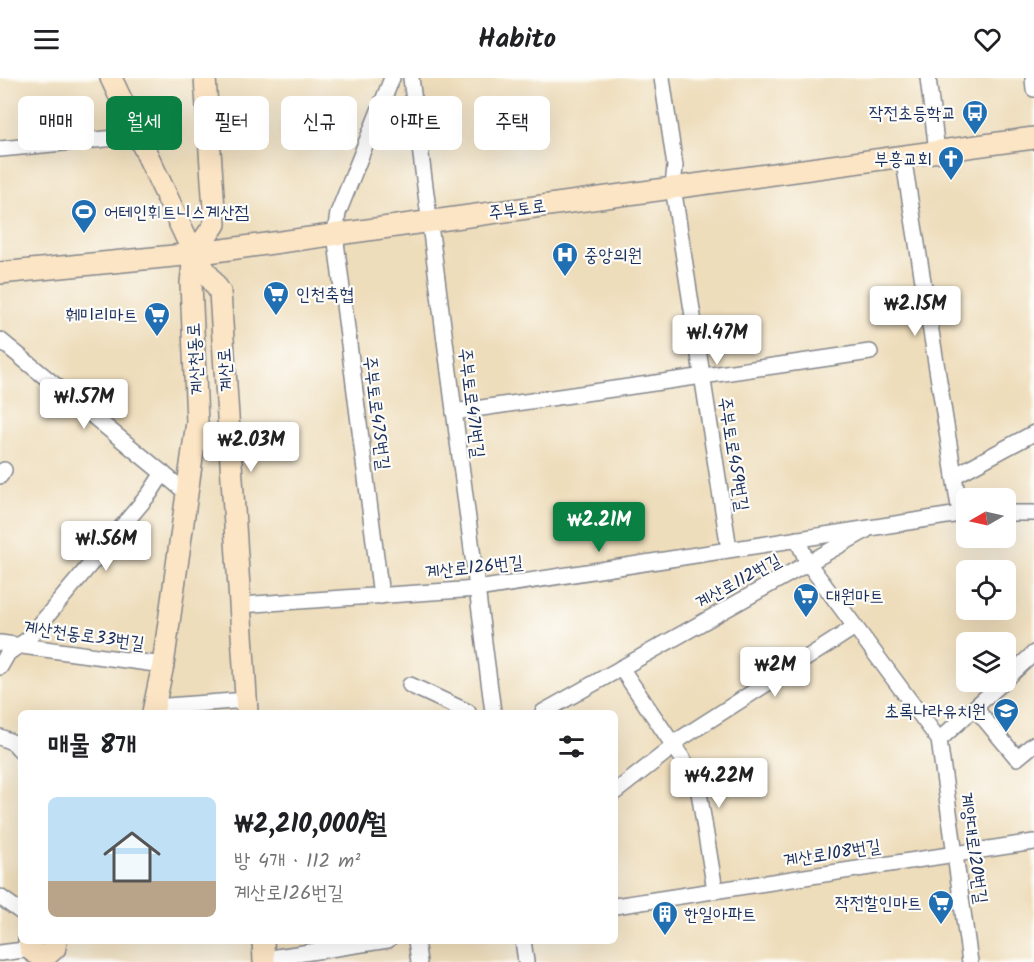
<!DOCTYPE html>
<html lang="ko">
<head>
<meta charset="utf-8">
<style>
	:root { --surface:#fff; --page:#f6f6f6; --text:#202124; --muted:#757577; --accent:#0b8043 }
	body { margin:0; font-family:Kalam,"Poor Story",sans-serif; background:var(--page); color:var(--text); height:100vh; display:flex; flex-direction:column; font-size:22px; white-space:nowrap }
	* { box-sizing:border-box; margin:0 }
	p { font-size:20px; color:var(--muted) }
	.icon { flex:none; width:33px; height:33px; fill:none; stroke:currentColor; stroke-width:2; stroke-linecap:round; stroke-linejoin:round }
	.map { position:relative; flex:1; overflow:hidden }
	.sheet { position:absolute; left:18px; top:632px; width:600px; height:234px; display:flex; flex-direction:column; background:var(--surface); border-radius:9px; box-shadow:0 6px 24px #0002 }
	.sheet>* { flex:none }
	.hud { position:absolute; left:18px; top:18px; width:600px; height:54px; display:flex; gap:12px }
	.needle { width:39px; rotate:261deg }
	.fabs { position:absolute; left:956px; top:410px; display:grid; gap:12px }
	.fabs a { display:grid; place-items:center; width:60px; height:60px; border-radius:9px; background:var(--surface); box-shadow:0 6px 24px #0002; font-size:30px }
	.price { position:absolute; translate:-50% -51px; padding:0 14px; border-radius:6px; background:#fff; color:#222; font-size:20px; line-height:39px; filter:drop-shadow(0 2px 3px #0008) }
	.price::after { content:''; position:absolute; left:50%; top:36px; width:18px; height:14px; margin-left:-9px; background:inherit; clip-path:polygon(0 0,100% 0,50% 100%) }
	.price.selected { background:var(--accent); color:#fff }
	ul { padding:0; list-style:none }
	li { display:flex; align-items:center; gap:18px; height:150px; padding:0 30px }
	li span { display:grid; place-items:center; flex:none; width:168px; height:120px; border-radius:9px; color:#555 }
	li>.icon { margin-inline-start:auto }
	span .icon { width:72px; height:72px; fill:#fffc; stroke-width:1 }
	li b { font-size:26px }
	h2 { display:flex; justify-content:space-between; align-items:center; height:72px; padding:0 30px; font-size:26px }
	.chip { padding:0 21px; border-radius:9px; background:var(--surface); box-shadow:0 6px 24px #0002; font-size:21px; line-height:54px }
	.chip.selected { background:var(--accent); color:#fff }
	header { display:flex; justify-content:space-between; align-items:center; height:78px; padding:0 30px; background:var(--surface); font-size:27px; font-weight:700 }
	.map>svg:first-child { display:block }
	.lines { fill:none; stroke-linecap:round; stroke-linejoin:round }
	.street-casing { stroke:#84868c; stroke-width:18 }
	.secondary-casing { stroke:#84868c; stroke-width:24 }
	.street { stroke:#fff; stroke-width:15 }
	.secondary { stroke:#fce5c4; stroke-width:21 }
	.labels { text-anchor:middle; stroke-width:4.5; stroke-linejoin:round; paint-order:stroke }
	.poi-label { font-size:18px; fill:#1b2f5e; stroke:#fdfcf7; text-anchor:end }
	.street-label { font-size:18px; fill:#1b2f5e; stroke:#fdfcf7 }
</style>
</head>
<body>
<header><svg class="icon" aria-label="menu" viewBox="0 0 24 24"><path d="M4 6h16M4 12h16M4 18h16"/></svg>Habito<svg class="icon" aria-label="heart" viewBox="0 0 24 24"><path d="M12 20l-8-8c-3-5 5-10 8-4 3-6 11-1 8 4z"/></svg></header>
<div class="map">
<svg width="1034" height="884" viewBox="0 0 1034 884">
	<rect width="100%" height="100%" fill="#fdfcf7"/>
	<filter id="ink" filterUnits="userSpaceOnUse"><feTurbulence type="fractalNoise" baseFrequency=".0167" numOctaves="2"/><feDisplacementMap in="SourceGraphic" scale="12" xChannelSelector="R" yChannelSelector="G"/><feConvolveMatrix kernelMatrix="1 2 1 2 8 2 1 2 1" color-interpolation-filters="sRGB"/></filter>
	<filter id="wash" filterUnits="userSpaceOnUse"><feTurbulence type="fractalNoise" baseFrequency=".008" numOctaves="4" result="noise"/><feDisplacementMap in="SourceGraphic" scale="24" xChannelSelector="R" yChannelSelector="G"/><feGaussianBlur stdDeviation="1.35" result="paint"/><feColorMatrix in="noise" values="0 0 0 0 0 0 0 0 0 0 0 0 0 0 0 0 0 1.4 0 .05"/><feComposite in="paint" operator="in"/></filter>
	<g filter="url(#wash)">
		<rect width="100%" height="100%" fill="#edb"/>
	</g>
	<g filter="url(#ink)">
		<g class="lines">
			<defs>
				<g id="street">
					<polyline points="411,0 493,634"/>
					<polyline points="662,0 675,88 673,109 729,471"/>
					<polyline points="928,0 937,73"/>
					<polyline points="1033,0 1034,11"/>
					<polyline points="0,71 137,58"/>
					<polyline points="903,78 960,435"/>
					<polyline points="0,262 188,416"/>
					<polyline points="454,334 870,274"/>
					<polyline points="0,398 4,392"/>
					<polyline points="954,398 1034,355"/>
					<polyline points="1005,435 1034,435"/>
					<polyline points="797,461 808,485 939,662 970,884"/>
					<polyline points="381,518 335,156 338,135 392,0"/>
					<polyline points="240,527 477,511 966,435"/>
					<polyline points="0,565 163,587"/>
					<polyline points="0,589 8,575 27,562 150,415 163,395"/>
					<polyline points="621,590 697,702 715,812"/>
					<polyline points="1005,602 1034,575"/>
					<polyline points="410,607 468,634"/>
					<polyline points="154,629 247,622"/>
					<polyline points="975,630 1017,680 1034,666"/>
					<polyline points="543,634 865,453"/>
					<polyline points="0,659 14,665 21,673"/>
					<polyline points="939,662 1004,603"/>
					<polyline points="615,714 674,668 680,661 855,549"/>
					<polyline points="0,819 21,834"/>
					<polyline points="615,828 1034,764"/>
					<polyline points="416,862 419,884"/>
					<polyline points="523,862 526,884"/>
					<polyline points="0,875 24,872"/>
					<polyline points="264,881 388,862"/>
				</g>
				<g id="secondary">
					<polyline points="111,0 194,176 220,214 247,634"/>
					<polyline points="0,195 194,176 1034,60"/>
					<polyline points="153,634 163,587 197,344 191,205 194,176 215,146 205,0"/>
					<polyline points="29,862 31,872 38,877 47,877 55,870 56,862"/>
					<polyline points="263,862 264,884"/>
				</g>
			</defs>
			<use href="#street" class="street-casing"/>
			<use href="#secondary" class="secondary-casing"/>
			<use href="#street" class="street"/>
			<use href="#secondary" class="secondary"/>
		</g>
	</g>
	<defs>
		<symbol id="bus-pin" viewBox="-11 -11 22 30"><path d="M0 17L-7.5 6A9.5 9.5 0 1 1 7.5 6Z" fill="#1f6fb2" stroke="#fdfcf7"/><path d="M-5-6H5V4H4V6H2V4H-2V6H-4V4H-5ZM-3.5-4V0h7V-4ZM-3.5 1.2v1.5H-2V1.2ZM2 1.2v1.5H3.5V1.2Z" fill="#fff"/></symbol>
		<symbol id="church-pin" viewBox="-11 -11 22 30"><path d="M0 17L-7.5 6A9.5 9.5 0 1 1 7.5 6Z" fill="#1f6fb2" stroke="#fdfcf7"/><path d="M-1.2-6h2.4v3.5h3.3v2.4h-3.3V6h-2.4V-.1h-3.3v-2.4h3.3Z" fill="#fff"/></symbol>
		<symbol id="stadium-pin" viewBox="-11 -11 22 30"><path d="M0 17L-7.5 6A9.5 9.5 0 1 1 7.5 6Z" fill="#1f6fb2" stroke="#fdfcf7"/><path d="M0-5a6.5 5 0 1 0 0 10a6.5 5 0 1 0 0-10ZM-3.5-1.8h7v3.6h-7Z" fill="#fff"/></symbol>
		<symbol id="hospital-pin" viewBox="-11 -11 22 30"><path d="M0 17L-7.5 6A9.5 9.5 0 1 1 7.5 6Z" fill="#1f6fb2" stroke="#fdfcf7"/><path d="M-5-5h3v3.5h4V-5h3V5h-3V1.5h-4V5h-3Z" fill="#fff"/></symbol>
		<symbol id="supermarket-pin" viewBox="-11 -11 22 30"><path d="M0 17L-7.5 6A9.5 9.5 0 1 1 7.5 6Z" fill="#1f6fb2" stroke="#fdfcf7"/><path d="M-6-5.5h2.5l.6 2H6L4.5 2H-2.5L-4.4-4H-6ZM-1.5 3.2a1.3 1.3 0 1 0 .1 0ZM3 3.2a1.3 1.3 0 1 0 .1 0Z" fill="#fff"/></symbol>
		<symbol id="school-pin" viewBox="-11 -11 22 30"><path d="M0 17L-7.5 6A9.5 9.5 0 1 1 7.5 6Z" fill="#1f6fb2" stroke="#fdfcf7"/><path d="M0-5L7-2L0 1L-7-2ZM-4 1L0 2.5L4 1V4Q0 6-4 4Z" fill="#fff"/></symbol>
		<symbol id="building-pin" viewBox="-11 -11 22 30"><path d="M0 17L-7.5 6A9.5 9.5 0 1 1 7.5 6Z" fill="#1f6fb2" stroke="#fdfcf7"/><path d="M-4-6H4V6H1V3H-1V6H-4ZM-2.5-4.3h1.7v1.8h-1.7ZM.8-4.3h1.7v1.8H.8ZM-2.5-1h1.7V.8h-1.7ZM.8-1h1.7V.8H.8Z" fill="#fff"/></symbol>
	</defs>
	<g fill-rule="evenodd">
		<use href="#bus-pin" x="960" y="20" width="30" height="40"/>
		<use href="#church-pin" x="936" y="66" width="30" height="40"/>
		<use href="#stadium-pin" x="69" y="119" width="30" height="40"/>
		<use href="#hospital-pin" x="550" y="162" width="30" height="40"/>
		<use href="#supermarket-pin" x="261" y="201" width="30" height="40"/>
		<use href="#supermarket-pin" x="142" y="222" width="30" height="40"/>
		<use href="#supermarket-pin" x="791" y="503" width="30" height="40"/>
		<use href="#school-pin" x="991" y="618" width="30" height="40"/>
		<use href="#supermarket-pin" x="926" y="810" width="30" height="40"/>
		<use href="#building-pin" x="650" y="821" width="30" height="40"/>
	</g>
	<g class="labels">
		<g class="poi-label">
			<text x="956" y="41">작전초등학교</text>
			<text x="932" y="87">부흥교회</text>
			<text x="104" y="140" text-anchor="start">어테인휘트니스계산점</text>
			<text x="584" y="183" text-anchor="start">중앙의원</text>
			<text x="296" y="222" text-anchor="start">인천축협</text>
			<text x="138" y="243">훼미리마트</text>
			<text x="826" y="524" text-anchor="start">대원마트</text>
			<text x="986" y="639">초록나라유치원</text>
			<text x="922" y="831">작전할인마트</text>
			<text x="684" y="842" text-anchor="start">한일아파트</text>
		</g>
		<g class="street-label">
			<text transform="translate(517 131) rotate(-8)" y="6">주부토로</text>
			<text transform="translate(195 281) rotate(-93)" y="6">계산천동로</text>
			<text transform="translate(225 292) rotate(-94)" y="6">계산로</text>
			<text transform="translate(472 325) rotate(83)" y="6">주부토로471번길</text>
			<text transform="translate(377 335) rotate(83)" y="6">주부토로475번길</text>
			<text transform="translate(734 376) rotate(81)" y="6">주부토로459번길</text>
			<text transform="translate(474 489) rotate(-6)" y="6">계산로126번길</text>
			<text transform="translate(738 503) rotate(-29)" y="6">계산로112번길</text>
			<text transform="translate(84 557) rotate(8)" y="6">계산천동로33번길</text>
			<text transform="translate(974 770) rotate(82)" y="6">계양대로120번길</text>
			<text transform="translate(832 775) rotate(-9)" y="6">계산로108번길</text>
		</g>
	</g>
</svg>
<div class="fabs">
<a><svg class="needle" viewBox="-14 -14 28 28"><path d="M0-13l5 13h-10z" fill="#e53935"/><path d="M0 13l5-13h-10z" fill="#757577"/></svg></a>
<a><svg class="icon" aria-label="locate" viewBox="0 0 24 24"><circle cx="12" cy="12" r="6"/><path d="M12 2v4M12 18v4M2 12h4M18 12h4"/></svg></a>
<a><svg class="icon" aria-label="layers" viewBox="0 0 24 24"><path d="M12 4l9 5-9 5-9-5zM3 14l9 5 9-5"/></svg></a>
</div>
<b class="price" style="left:915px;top:259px">₩2.15M</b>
<b class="price" style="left:717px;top:288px">₩1.47M</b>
<b class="price" style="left:84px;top:352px">₩1.57M</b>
<b class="price" style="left:251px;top:395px">₩2.03M</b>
<b class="price selected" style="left:599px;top:475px">₩2.21M</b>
<b class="price" style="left:106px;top:494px">₩1.56M</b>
<b class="price" style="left:775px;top:620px">₩2M</b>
<b class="price" style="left:719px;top:731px">₩4.22M</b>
<div class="hud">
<a class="chip">매매</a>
<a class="chip selected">월세</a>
<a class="chip">필터</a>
<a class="chip">신규</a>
<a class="chip">아파트</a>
<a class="chip">주택</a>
</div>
<section class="sheet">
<h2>매물 8개<svg class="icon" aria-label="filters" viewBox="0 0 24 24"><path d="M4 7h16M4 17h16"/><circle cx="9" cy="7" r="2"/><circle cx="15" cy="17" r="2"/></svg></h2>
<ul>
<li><span style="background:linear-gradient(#bfe0f5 70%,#b9a48a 0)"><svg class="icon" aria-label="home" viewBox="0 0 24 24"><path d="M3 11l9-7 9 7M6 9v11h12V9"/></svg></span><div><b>₩2,210,000/월</b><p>방 4개 · 112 m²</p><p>계산로126번길</p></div></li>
</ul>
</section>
</div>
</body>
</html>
